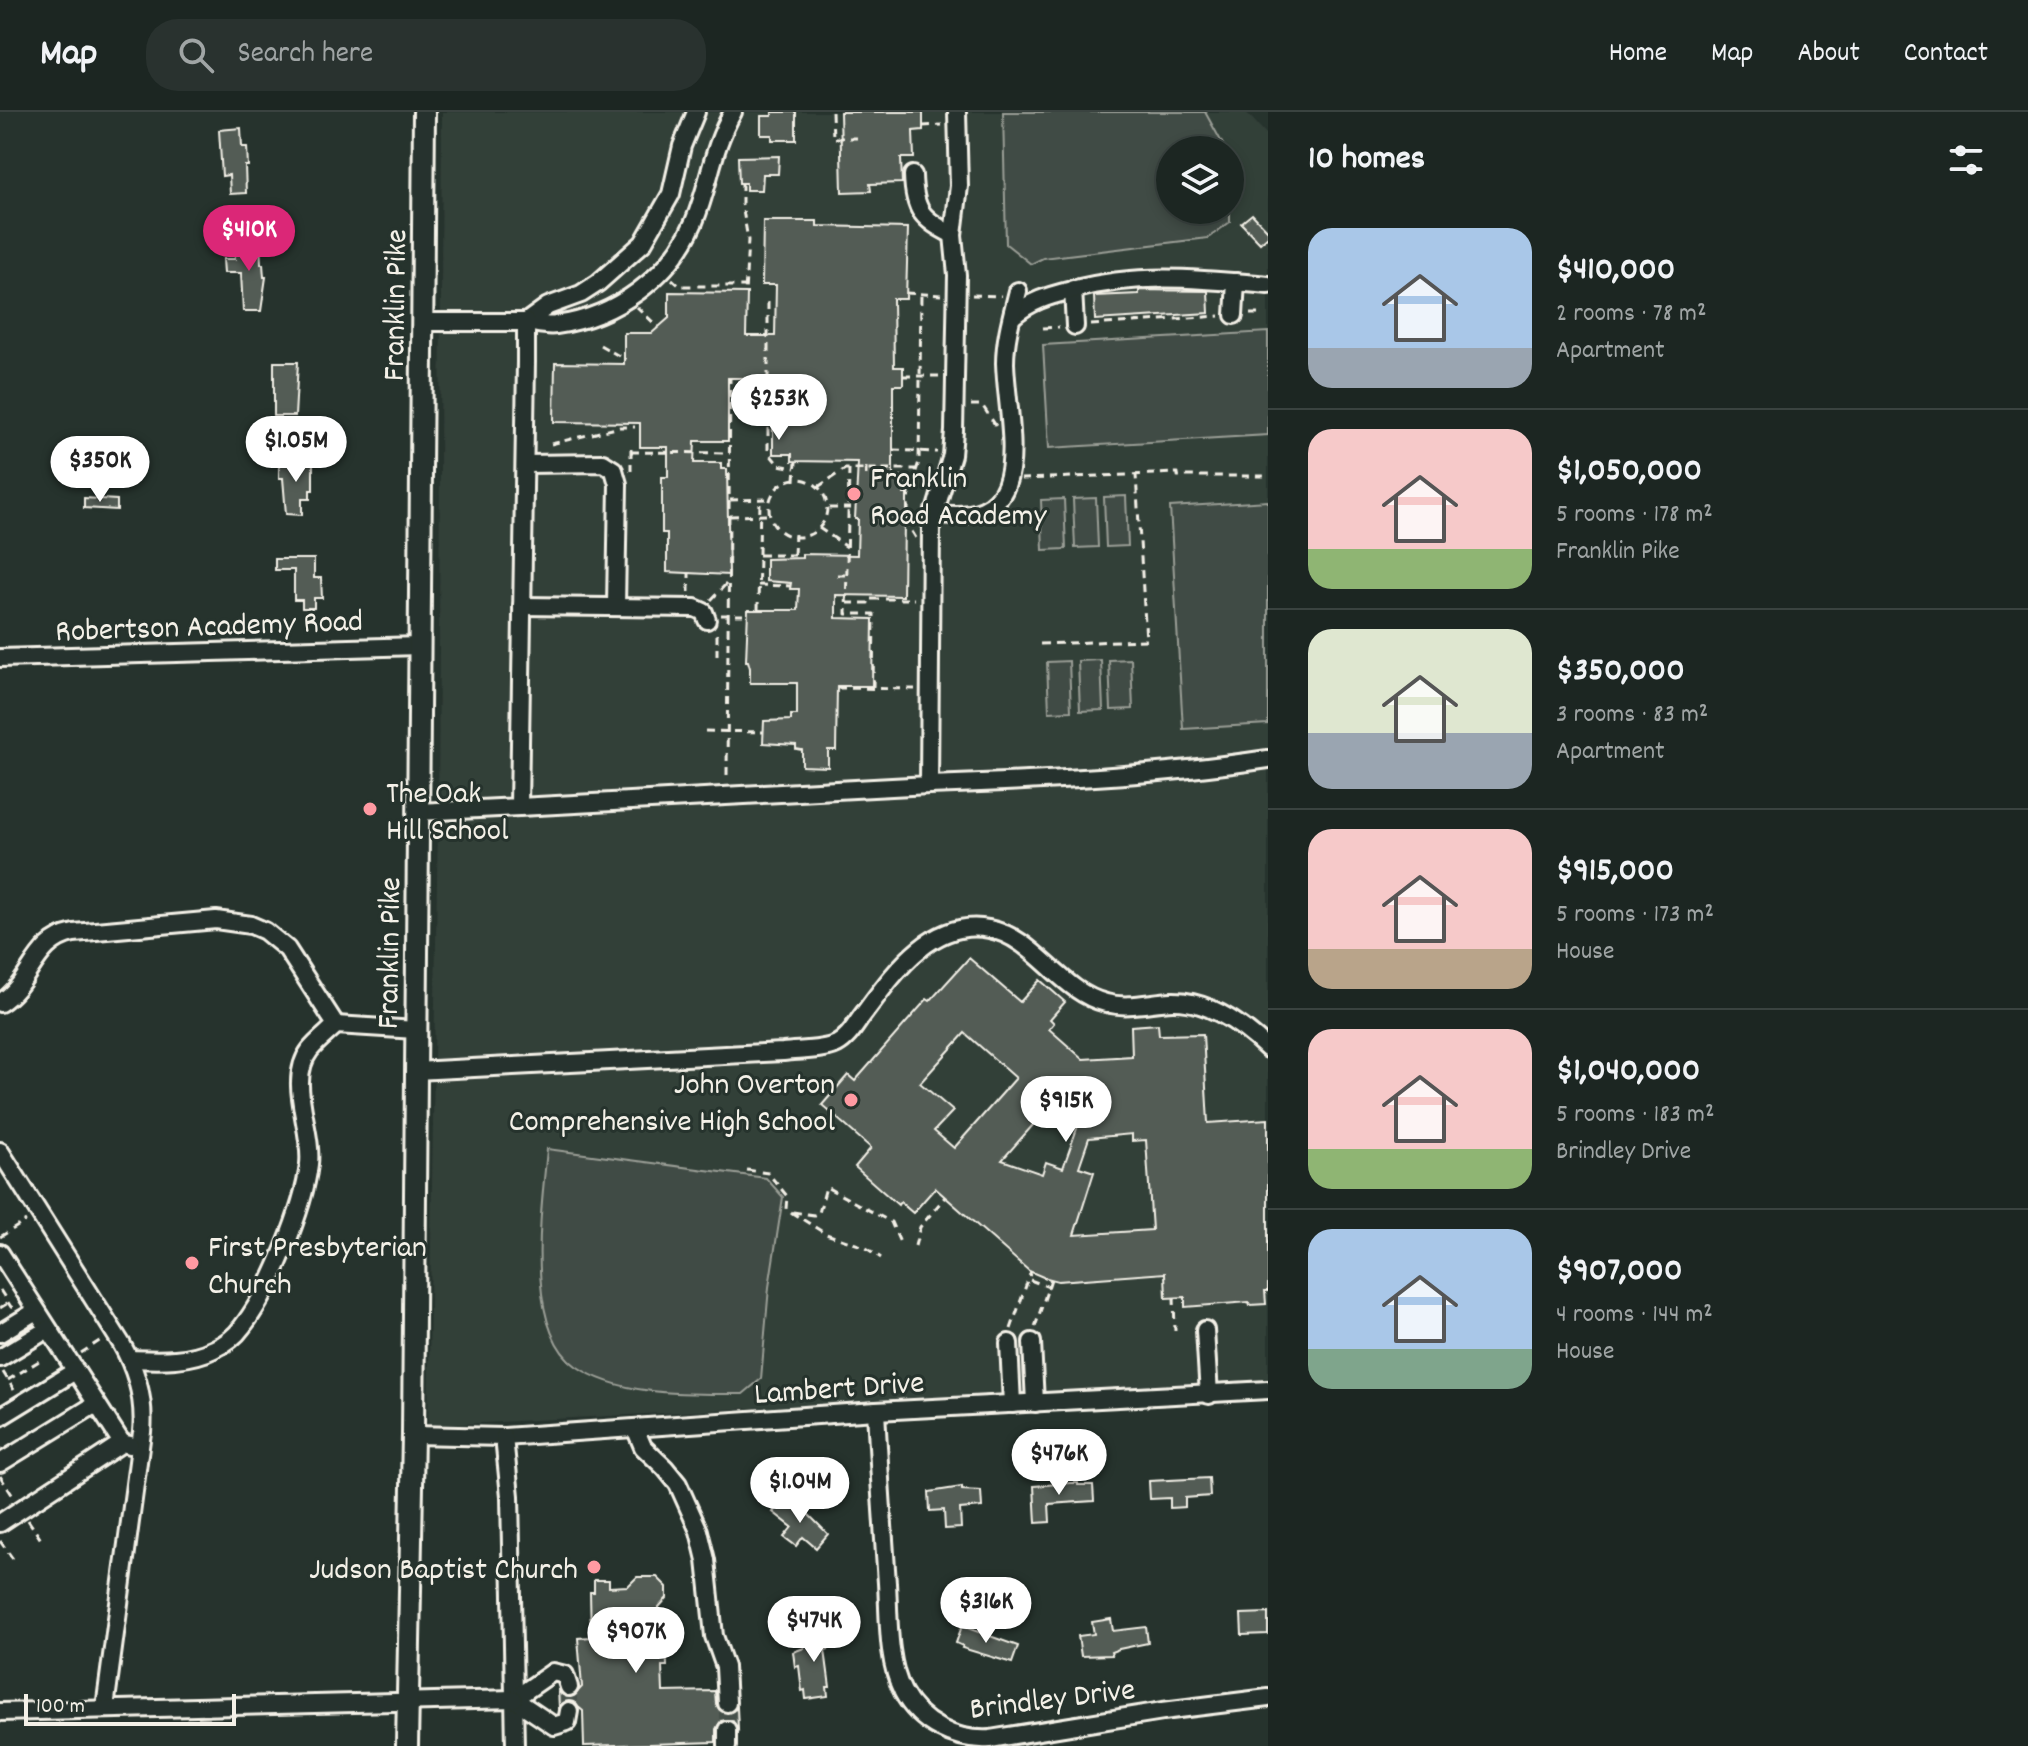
<!DOCTYPE html>
<html lang="en">
<head>
<meta charset="utf-8">
<style>
	:root { --surface:#1c2622; --page:#29322f; --text:#f1f3f6; --muted:#a0a5a5; --line:#3a4340; --accent:#db2777 }
	body { margin:0; font-family:Dekko,sans-serif; background:var(--page); color:var(--text); height:100vh; display:flex; flex-direction:column; font-size:30px; white-space:nowrap }
	* { box-sizing:border-box; margin:0 }
	p { font-size:26px; color:var(--muted) }
	.icon { flex:none; width:44px; height:44px; fill:none; stroke:currentColor; stroke-width:2; stroke-linecap:round; stroke-linejoin:round }
	.map { position:relative; flex:1; overflow:hidden }
	.details { display:flex; flex-direction:column; background:var(--surface); width:760px }
	.details>* { flex:none }
	.fabs { position:absolute; left:1156px; top:24px; display:grid; gap:16px }
	.fabs a { display:grid; place-items:center; width:88px; height:88px; border-radius:50%; background:var(--surface); box-shadow:0 4px 12px #0003,0 0 0 2px var(--line); font-size:40px }
	.scale { position:absolute; left:24px; bottom:20px; width:212px; box-sizing:border-box; padding-left:8px; border:4px solid #f4f1e8; border-top:0; font-size:22px; line-height:28px; white-space:nowrap; color:#f4f1e8; -webkit-text-stroke:6px #26332d; paint-order:stroke }
	.price { position:absolute; translate:-50% -68px; padding:0 18px; border-radius:28px; background:#fff; color:#222; font-size:26px; line-height:52px; filter:drop-shadow(0 2px 4px #0008) }
	.price::after { content:''; position:absolute; left:50%; top:48px; width:24px; height:18px; margin-left:-12px; background:inherit; clip-path:polygon(0 0,100% 0,50% 100%) }
	.price.current { background:var(--accent); color:#fff }
	ul { padding:0; list-style:none }
	li { display:flex; align-items:center; gap:24px; height:200px; padding:0 40px }
	li+li { border-top:2px solid var(--line) }
	li span { display:grid; place-items:center; flex:none; width:224px; height:160px; border-radius:24px; color:#555 }
	li>.icon { margin-inline-start:auto }
	span .icon { width:96px; height:96px; fill:#fffc; stroke-width:1 }
	li b { font-size:34px }
	h2 { display:flex; justify-content:space-between; align-items:center; height:96px; padding:0 40px; font-size:34px }
	header { display:flex; align-items:center; gap:48px; box-sizing:border-box; height:112px; padding:0 40px; background:var(--surface); border-bottom:2px solid var(--line) }
	header strong { font-size:38px }
	nav { display:flex; gap:44px; margin-inline-start:auto; font-size:28px }
	.search { width:560px; height:72px; background:var(--page); display:flex; align-items:center; gap:20px; box-sizing:border-box; padding:0 28px; border-radius:32px; color:var(--muted); font-size:30px }
	main { display:flex; flex:1; min-height:0 }
	.map>svg:first-child { display:block }
	.built { fill:#333f39; fill-rule:evenodd }
	.green { fill:#414b45; stroke:#9a9e96; stroke-width:2 }
	.building { fill:#525c55; stroke:#f4f1e8; stroke-width:2; fill-rule:evenodd }
	.lines { fill:none; stroke-linecap:round; stroke-linejoin:round }
	.minor-tunnel { stroke:#455049; stroke-width:16; stroke-dasharray:16 8; stroke-linecap:butt }
	.minor-casing { stroke:#f4f1e8; stroke-width:22 }
	.major-casing { stroke:#f4f1e8; stroke-width:26 }
	.path { stroke:#f4f1e8; stroke-width:3; stroke-dasharray:8 6; stroke-linecap:butt }
	.minor { stroke:#26332d; stroke-width:16 }
	.major { stroke:#26332d; stroke-width:20 }
	.poi-dot { fill:#ff9aa2; stroke:#26332d; stroke-width:3 }
	.labels { text-anchor:middle; stroke-width:6; stroke-linejoin:round; paint-order:stroke }
	.street-label { font-size:32px; fill:#f4f1e8; stroke:#26332d }
	.poi-label { font-size:32px; fill:#f4f1e8; stroke:#26332d; text-anchor:start }
</style>
</head>
<body>
<header>
<strong>Map</strong>
<div class="search"><svg class="icon" aria-label="search" viewBox="0 0 24 24"><circle cx="10" cy="10" r="6"/><path d="M15 15l6 6"/></svg>Search here</div>
<nav><a>Home</a><a>Map</a><a>About</a><a>Contact</a></nav>
</header>
<main>
<div class="map">
<svg width="1268" height="1634" viewBox="0 0 1268 1634">
	<rect width="100%" height="100%" fill="#26332d"/>
	<filter id="ink" filterUnits="userSpaceOnUse"><feTurbulence type="fractalNoise" baseFrequency=".0125" numOctaves="2"/><feDisplacementMap in="SourceGraphic" scale="16" xChannelSelector="R" yChannelSelector="G"/><feConvolveMatrix kernelMatrix="1 2 1 2 8 2 1 2 1" color-interpolation-filters="sRGB"/></filter>
	<g filter="url(#ink)">
		<path class="built" d="M 442,0 L 1246,0 L 1268,24 L 1268,1268 L 428,1314 L 438,708 ZM 1170,38 L 1230,38 L 1230,98 L 1170,98 Z"/>
		<g class="green">
			<polygon points="1003,0 1205,0 1226,38 1170,38 1170,98 1230,98 1230,59 1230,110 1208,126 1043,146 1031,152 1006,132"/>
			<polygon points="1268,220 1268,323 1049,336 1043,233"/>
			<polygon points="1126,384 1128,434 1106,435 1104,385"/>
			<polygon points="1096,386 1098,435 1075,436 1073,387"/>
			<polygon points="1064,387 1066,437 1043,438 1041,388"/>
			<polygon points="1268,389 1268,612 1183,617 1170,395"/>
			<polygon points="1131,547 1133,597 1111,598 1109,548"/>
			<polygon points="1101,548 1103,598 1080,599 1078,549"/>
			<polygon points="1069,549 1071,599 1049,600 1047,550"/>
			<path d="M 547,1037 L 766,1066 L 783,1085 L 769,1175 L 761,1267 L 743,1282 C 692,1282 620,1285 576,1254 C 523,1216 542,1094 547,1037 Z"/>
		</g>
		<g class="building">
			<polygon points="772,0 796,0 796,28 772,28 772,23 761,23 761,4 772,4"/>
			<polygon points="840,0 923,0 923,18 913,19 914,46 901,46 902,71 870,72 871,79 842,80"/>
			<polygon points="241,16 242,35 247,35 248,54 245,54 246,81 230,82 229,63 222,64 219,18"/>
			<polygon points="779,44 778,62 763,62 762,78 746,78 746,71 739,71 738,45"/>
			<polygon points="1252,102 1268,119 1268,124 1260,131 1241,111"/>
			<polygon points="763,109 817,109 817,114 908,116 906,187 893,187 894,255 903,255 903,273 893,273 893,364 904,364 904,382 907,382 907,407 904,408 903,484 836,483 836,506 873,507 872,574 837,574 836,638 828,638 828,655 802,654 802,638 796,637 796,633 763,631 764,609 791,608 791,603 797,603 797,571 750,571 750,556 748,549 746,549 748,498 798,498 799,477 790,477 791,471 766,469 766,447 802,446 802,442 857,443 858,407 855,407 858,350 792,349 792,342 773,342 773,272 766,272 766,266 728,266 728,329 695,329 694,351 721,351 721,357 727,357 729,463 667,460 667,421 662,421 662,365 668,365 668,335 640,335 640,311 554,310 555,251 624,252 624,221 652,221 669,206 669,180 747,181 746,224 775,224 776,173 762,173"/>
			<polygon points="234,129 260,129 261,152 263,152 264,165 266,165 261,199 243,199 241,161 224,161 223,147 235,147"/>
			<polygon points="1139,178 1208,179 1209,201 1095,208 1094,184 1139,182"/>
			<polygon points="274,250 298,250 295,304 274,304"/>
			<polygon points="279,348 300,348 300,351 313,351 313,378 310,378 310,387 302,387 302,403 286,402 283,366 279,366"/>
			<polygon points="84,386 117,388 117,398 84,396"/>
			<polygon points="275,447 314,447 314,466 321,466 322,486 314,486 314,496 302,496 302,488 294,488 294,458 275,458"/>
			<path d="M 969,846 L 1020,890 L 1040,868 L 1065,890 L 1050,907 L 1054,911 L 1049,917 L 1083,947 L 1132,944 L 1131,914 L 1158,912 L 1159,923 L 1203,922 L 1208,1011 L 1268,1007 L 1268,1179 L 1265,1179 L 1266,1192 L 1250,1193 L 1249,1190 L 1185,1195 L 1185,1185 L 1166,1186 L 1165,1161 L 1058,1169 L 1043,1165 L 1029,1159 L 935,1076 L 913,1101 L 900,1090 L 898,1093 L 855,1055 L 871,1036 L 822,993 L 848,963 L 855,969 L 927,887 L 930,889 ZM 965,921 L 1016,966 L 954,1036 L 934,1019 L 953,999 L 920,971 ZM 1092,974 L 1063,1056 L 1046,1050 L 1042,1062 L 1002,1048 L 1049,995 L 1062,1006 ZM 1132,1022 L 1132,1029 L 1146,1028 L 1152,1118 L 1074,1123 L 1094,1060 L 1079,1055 L 1089,1026 Z"/>
			<polygon points="1209,1366 1210,1384 1185,1386 1185,1395 1170,1396 1170,1386 1150,1387 1149,1369"/>
			<polygon points="1071,1371 1078,1371 1078,1373 1093,1373 1094,1389 1049,1392 1050,1410 1036,1411 1034,1374"/>
			<polygon points="962,1375 962,1378 981,1379 982,1395 960,1397 961,1416 945,1417 944,1398 930,1399 929,1380"/>
			<polygon points="785,1386 800,1398 802,1396 828,1422 816,1436 803,1425 796,1434 784,1425 792,1415 773,1400"/>
			<polygon points="637,1465 657,1465 667,1475 667,1486 659,1495 659,1519 666,1519 667,1554 662,1554 663,1580 715,1579 716,1592 721,1600 732,1601 737,1595 738,1617 732,1608 721,1609 716,1617 716,1630 584,1634 583,1599 570,1588 565,1589 559,1596 558,1577 562,1584 572,1586 582,1575 578,1526 591,1525 590,1480 594,1480 594,1468 609,1468 609,1475 628,1474"/>
			<polygon points="1268,1501 1268,1522 1242,1523 1241,1502"/>
			<polygon points="1111,1507 1113,1519 1146,1515 1148,1531 1119,1537 1111,1540 1112,1543 1081,1544 1078,1524 1094,1522 1092,1510"/>
			<polygon points="962,1514 1018,1534 1012,1551 962,1536 963,1534 956,1531"/>
			<polygon points="826,1517 829,1537 825,1538 830,1575 827,1575 828,1584 806,1587 805,1578 802,1579 799,1554 795,1555 793,1540 804,1536 802,1520"/>
		</g>
		<g class="lines">
			<g class="minor-tunnel">
				<polyline points="569,1575 569,1599"/>
				<polyline points="727,1591 727,1618"/>
			</g>
			<defs>
				<g id="minor">
					<path d="M 696,0 L 682,34 L 671,82 L 643,131 L 598,171 L 581,182 L 548,194 L 526,210 C 535,211 547,215 556,213 C 616,205 670,165 694,110 C 710,72 711,38 733,0"/>
					<path d="M 913,63 C 914,99 922,107 953,123"/>
					<polyline points="1073,177 1075,214"/>
					<polyline points="1234,203 1236,170"/>
					<path d="M 1012,205 C 1030,189 1048,184 1072,178 C 1138,160 1201,167 1268,173"/>
					<polyline points="525,352 603,351 614,358 618,372 616,495"/>
					<path d="M 933,401 C 1041,419 1007,316 1005,251 C 1005,227 1012,203 1018,179"/>
					<polyline points="522,494 695,496 704,500 707,508"/>
					<polyline points="0,546 419,534"/>
					<path d="M 929,673 C 1043,669 1155,664 1268,647"/>
					<polyline points="519,695 929,673 931,413 952,343 954,319 957,163 953,123 959,74 957,0"/>
					<polyline points="418,700 519,695 526,250 526,210 422,210"/>
					<path d="M 0,891 C 33,870 33,829 74,821 L 216,808 L 251,813 L 265,819 L 287,837 L 336,913 C 328,921 317,929 310,938 C 286,969 313,1017 309,1052 C 304,1096 270,1180 242,1215 C 235,1225 225,1232 214,1237 C 188,1250 158,1248 130,1247"/>
					<polyline points="336,913 416,918"/>
					<path d="M 415,959 L 783,940 C 800,938 822,939 837,932 C 850,925 856,911 865,900 C 894,861 932,806 989,817 C 1035,825 1060,880 1106,891 C 1128,897 1150,890 1172,889 C 1209,888 1243,913 1268,937"/>
					<path d="M 0,1039 L 121,1231 C 137,1259 145,1288 142,1320 L 105,1596"/>
					<polyline points="0,1141 122,1331"/>
					<polyline points="1205,1218 1209,1283"/>
					<polyline points="0,1221 36,1199"/>
					<polyline points="1032,1230 1035,1291"/>
					<polyline points="1009,1231 1012,1292"/>
					<polyline points="0,1246 48,1217"/>
					<path d="M 876,1299 C 879,1356 883,1414 887,1471 C 889,1505 887,1549 903,1580 C 920,1612 955,1629 990,1627 L 1163,1599 L 1268,1586"/>
					<polyline points="0,1305 75,1259"/>
					<polyline points="635,1316 643,1335 665,1356 678,1372 699,1419 706,1448 714,1524 725,1555 727,1591"/>
					<polyline points="413,1323 504,1325 876,1299 1268,1278"/>
					<polyline points="504,1325 510,1384 515,1634"/>
					<polyline points="0,1351 96,1292"/>
					<polyline points="0,1411 122,1331 130,1333"/>
					<polyline points="569,1575 565,1563 553,1560 514,1587 554,1614 567,1610 569,1599"/>
					<polyline points="0,1600 514,1587"/>
					<polyline points="727,1618 727,1634"/>
				</g>
				<polyline id="major" points="407,1634 413,1323 424,0"/>
			</defs>
			<use href="#minor" class="minor-casing"/>
			<use href="#major" class="major-casing"/>
			<g class="path">
				<polyline points="832,0 833,26 860,26"/>
				<polyline points="923,14 942,13"/>
				<polyline points="742,71 742,92 748,128 745,181"/>
				<polyline points="672,167 680,174 745,174"/>
				<polyline points="906,181 941,183"/>
				<polyline points="972,183 1001,184"/>
				<polyline points="768,190 768,340 779,353 795,356"/>
				<polyline points="637,195 658,215"/>
				<polyline points="1250,202 1259,202"/>
				<polyline points="1091,213 1219,204"/>
				<polyline points="1043,216 1059,215"/>
				<polyline points="600,233 626,248"/>
				<polyline points="903,264 940,264"/>
				<polyline points="971,293 982,293 996,314"/>
				<polyline points="551,332 620,315 635,315"/>
				<polyline points="893,338 937,340"/>
				<polyline points="631,340 730,341"/>
				<polyline points="849,357 846,502 874,502 873,576"/>
				<polyline points="631,359 631,331"/>
				<polyline points="866,363 866,350"/>
				<polyline points="1021,367 1178,361 1178,364 1268,364"/>
				<circle cx="798" cy="396" r="29"/>
				<polyline points="795,369 796,349"/>
				<polyline points="818,375 845,357 916,357"/>
				<polyline points="730,388 769,387"/>
				<polyline points="829,396 856,396"/>
				<polyline points="730,404 769,403"/>
				<polyline points="819,416 847,435"/>
				<polyline points="916,426 908,413 908,396 909,381 919,350 921,182"/>
				<polyline points="759,443 802,443"/>
				<polyline points="794,443 795,422"/>
				<polyline points="837,463 847,463"/>
				<polyline points="758,473 791,474"/>
				<polyline points="689,480 689,460"/>
				<polyline points="711,488 727,471"/>
				<polyline points="847,491 868,491 868,487 914,487"/>
				<polyline points="758,498 760,387"/>
				<polyline points="721,503 748,503"/>
				<polyline points="1040,532 1146,528 1136,363"/>
				<polyline points="717,544 717,519"/>
				<polyline points="837,576 917,577"/>
				<polyline points="705,619 763,620"/>
				<polyline points="727,663 730,266"/>
				<polyline points="747,1058 768,1061 787,1084 786,1097 826,1122 865,1135 881,1146"/>
				<polyline points="793,1100 814,1103 819,1101 826,1075 891,1110 901,1133"/>
				<polyline points="0,1125 26,1109"/>
				<polyline points="915,1134 920,1115 945,1085"/>
				<polyline points="1030,1168 1049,1175"/>
				<polyline points="0,1178 11,1195 15,1196"/>
				<polyline points="1174,1185 1175,1219"/>
				<polyline points="0,1196 8,1191"/>
				<polyline points="1035,1215 1051,1167"/>
				<polyline points="1011,1217 1031,1159"/>
				<polyline points="81,1241 101,1228"/>
				<polyline points="3,1260 14,1278"/>
				<polyline points="8,1268 39,1249"/>
				<polyline points="0,1364 13,1384"/>
				<polyline points="28,1408 42,1429"/>
				<polyline points="0,1429 13,1447"/>
			</g>
			<use href="#minor" class="minor"/>
			<use href="#major" class="major"/>
		</g>
	</g>
	<g class="poi-dot">
		<circle cx="854" cy="382" r="8"/>
		<circle cx="370" cy="697" r="8"/>
		<circle cx="851" cy="988" r="8"/>
		<circle cx="192" cy="1151" r="8"/>
		<circle cx="594" cy="1455" r="8"/>
	</g>
	<g class="labels">
		<g class="street-label">
			<text transform="translate(393 193) rotate(-89)" y="11">Franklin Pike</text>
			<text transform="translate(209 512) rotate(-2)" y="11">Robertson Academy Road</text>
			<text transform="translate(387 841) rotate(-89)" y="11">Franklin Pike</text>
			<text transform="translate(839 1274) rotate(-4)" y="11">Lambert Drive</text>
			<text transform="translate(1052 1585) rotate(-7)" y="11">Brindley Drive</text>
		</g>
		<g class="poi-label">
			<text x="870" y="375">Franklin<tspan x="870" dy="37">Road Academy</tspan></text>
			<text x="386" y="690">The Oak<tspan x="386" dy="37">Hill School</tspan></text>
			<text x="835" y="981" text-anchor="end">John Overton<tspan x="835" dy="37">Comprehensive High School</tspan></text>
			<text x="208" y="1144">First Presbyterian<tspan x="208" dy="37">Church</tspan></text>
			<text x="578" y="1466" text-anchor="end">Judson Baptist Church</text>
		</g>
	</g>
</svg>
<div class="fabs">
<a><svg class="icon" aria-label="layers" viewBox="0 0 24 24"><path d="M12 4l9 5-9 5-9-5zM3 14l9 5 9-5"/></svg></a>
</div>
<div class="scale">100 m</div>
<b class="price current" style="left:249px;top:161px">$410K</b>
<b class="price" style="left:779px;top:330px">$253K</b>
<b class="price" style="left:296px;top:372px">$1.05M</b>
<b class="price" style="left:100px;top:392px">$350K</b>
<b class="price" style="left:1066px;top:1032px">$915K</b>
<b class="price" style="left:1059px;top:1385px">$476K</b>
<b class="price" style="left:800px;top:1413px">$1.04M</b>
<b class="price" style="left:986px;top:1533px">$316K</b>
<b class="price" style="left:814px;top:1552px">$474K</b>
<b class="price" style="left:636px;top:1563px">$907K</b>
</div>
<section class="details">
<h2>10 homes<svg class="icon" aria-label="filters" viewBox="0 0 24 24"><path d="M4 7h16M4 17h16"/><circle cx="9" cy="7" r="2"/><circle cx="15" cy="17" r="2"/></svg></h2>
<ul>
<li><span style="background:linear-gradient(#a9c7e8 75%,#9aa5b1 0)"><svg class="icon" aria-label="home" viewBox="0 0 24 24"><path d="M3 11l9-7 9 7M6 9v11h12V9"/></svg></span><div><b>$410,000</b><p>2 rooms · 78 m²</p><p>Apartment</p></div></li>
<li><span style="background:linear-gradient(#f6c9c9 75%,#8fb573 0)"><svg class="icon" aria-label="home" viewBox="0 0 24 24"><path d="M3 11l9-7 9 7M6 9v11h12V9"/></svg></span><div><b>$1,050,000</b><p>5 rooms · 178 m²</p><p>Franklin Pike</p></div></li>
<li><span style="background:linear-gradient(#dfe7d0 65%,#9aa5b1 0)"><svg class="icon" aria-label="home" viewBox="0 0 24 24"><path d="M3 11l9-7 9 7M6 9v11h12V9"/></svg></span><div><b>$350,000</b><p>3 rooms · 83 m²</p><p>Apartment</p></div></li>
<li><span style="background:linear-gradient(#f6c9c9 75%,#b9a48a 0)"><svg class="icon" aria-label="home" viewBox="0 0 24 24"><path d="M3 11l9-7 9 7M6 9v11h12V9"/></svg></span><div><b>$915,000</b><p>5 rooms · 173 m²</p><p>House</p></div></li>
<li><span style="background:linear-gradient(#f6c9c9 75%,#8fb573 0)"><svg class="icon" aria-label="home" viewBox="0 0 24 24"><path d="M3 11l9-7 9 7M6 9v11h12V9"/></svg></span><div><b>$1,040,000</b><p>5 rooms · 183 m²</p><p>Brindley Drive</p></div></li>
<li><span style="background:linear-gradient(#a9c7e8 75%,#7fa58c 0)"><svg class="icon" aria-label="home" viewBox="0 0 24 24"><path d="M3 11l9-7 9 7M6 9v11h12V9"/></svg></span><div><b>$907,000</b><p>4 rooms · 144 m²</p><p>House</p></div></li>
</ul>
</section>
</main>
</body>
</html>
